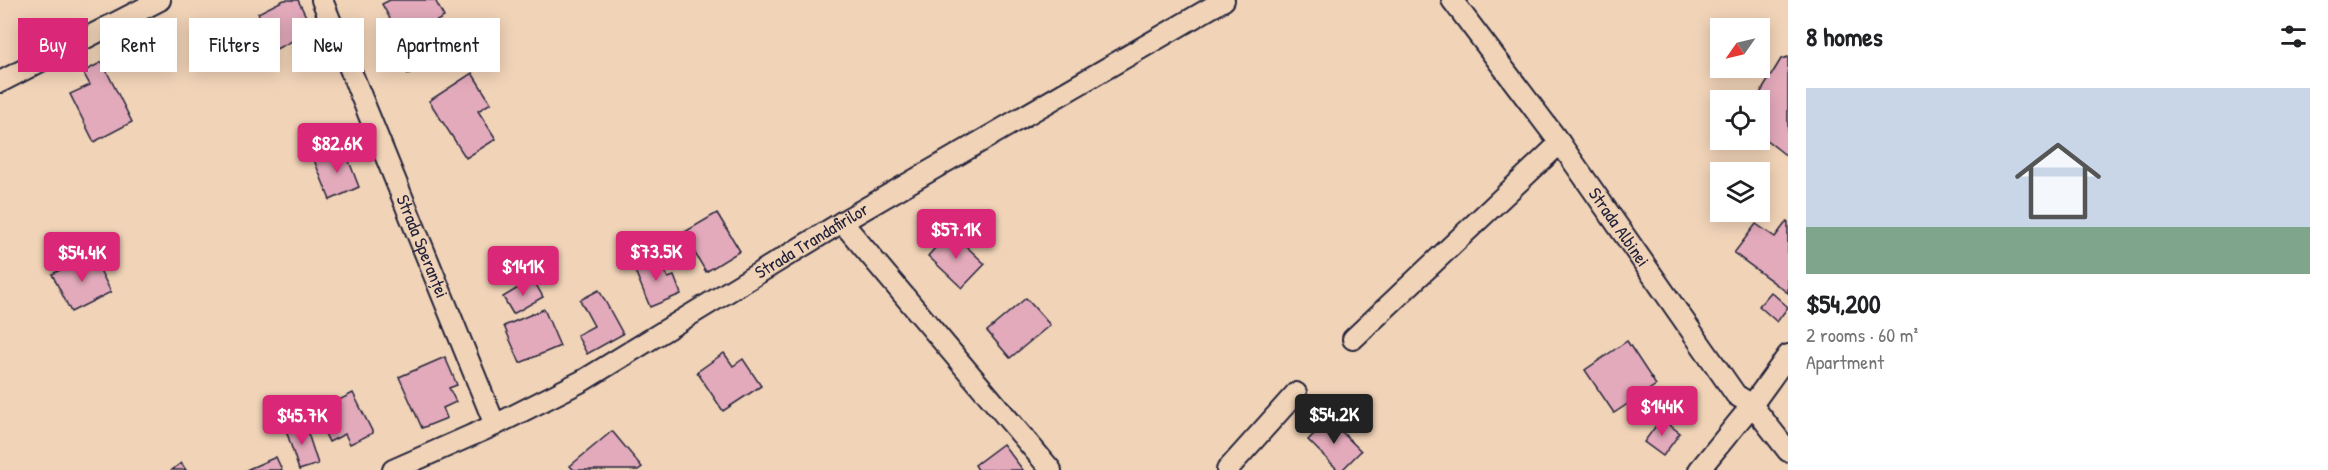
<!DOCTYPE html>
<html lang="en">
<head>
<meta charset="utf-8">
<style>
	:root { --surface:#fff; --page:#f2f2f2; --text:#202124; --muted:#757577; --line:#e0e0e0; --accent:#db2777 }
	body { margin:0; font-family:"Patrick Hand",sans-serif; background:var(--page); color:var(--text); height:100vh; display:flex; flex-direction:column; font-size:22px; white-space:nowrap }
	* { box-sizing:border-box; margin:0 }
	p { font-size:20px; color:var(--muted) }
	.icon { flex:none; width:33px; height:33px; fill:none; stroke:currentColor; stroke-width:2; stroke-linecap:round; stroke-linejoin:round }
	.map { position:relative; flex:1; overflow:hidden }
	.panel { display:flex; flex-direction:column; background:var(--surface); width:540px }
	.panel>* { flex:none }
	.banner { position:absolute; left:18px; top:18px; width:570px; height:54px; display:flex; gap:12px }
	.needle { width:39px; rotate:236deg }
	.buttons { position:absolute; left:1710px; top:18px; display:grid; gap:12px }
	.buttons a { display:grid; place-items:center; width:60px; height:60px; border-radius:0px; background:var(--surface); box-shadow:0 3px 15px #0003; font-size:30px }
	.price { position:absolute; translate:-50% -51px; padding:0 14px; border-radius:6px; background:var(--accent); color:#fff; font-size:20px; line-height:39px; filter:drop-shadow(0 2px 3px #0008) }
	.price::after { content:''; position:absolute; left:50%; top:36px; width:18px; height:14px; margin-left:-9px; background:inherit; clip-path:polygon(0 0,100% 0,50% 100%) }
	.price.current { background:#222; color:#fff }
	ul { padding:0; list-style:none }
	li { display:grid; align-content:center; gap:12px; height:318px; padding:0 18px }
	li+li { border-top:2px solid var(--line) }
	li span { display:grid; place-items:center; height:186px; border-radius:0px; color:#555 }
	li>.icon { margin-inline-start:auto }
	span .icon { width:108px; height:108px; fill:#fffc; stroke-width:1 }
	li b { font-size:26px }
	h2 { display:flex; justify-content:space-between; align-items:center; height:72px; padding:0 18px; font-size:26px }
	.chip { padding:0 21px; border-radius:0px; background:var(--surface); box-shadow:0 3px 15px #0003; font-size:21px; line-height:54px }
	.chip.current { background:var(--accent); color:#fff }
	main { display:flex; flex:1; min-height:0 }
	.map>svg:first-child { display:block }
	.building { fill:#e3aabb; stroke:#22223b; stroke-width:1.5 }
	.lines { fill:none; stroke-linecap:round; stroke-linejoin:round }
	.minor-casing { stroke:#22223b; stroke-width:24 }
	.minor { stroke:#f1d4b8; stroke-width:20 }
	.labels { text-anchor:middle; stroke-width:5; stroke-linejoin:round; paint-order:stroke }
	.street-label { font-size:18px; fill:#22223b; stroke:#f1d4b8 }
</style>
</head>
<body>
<main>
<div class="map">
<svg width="1788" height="470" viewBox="0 0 1788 470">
	<rect width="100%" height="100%" fill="#f1d4b8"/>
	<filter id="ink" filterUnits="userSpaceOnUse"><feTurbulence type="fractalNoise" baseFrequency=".0167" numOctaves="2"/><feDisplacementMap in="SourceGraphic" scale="12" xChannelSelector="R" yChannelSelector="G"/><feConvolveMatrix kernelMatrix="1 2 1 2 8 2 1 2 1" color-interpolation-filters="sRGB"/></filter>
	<g filter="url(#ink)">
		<g class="building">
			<polygon points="284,0 298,0 313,31 276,49 258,13"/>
			<polygon points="390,0 435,0 444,17 426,27 422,20 398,33 382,4"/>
			<polygon points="438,36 447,53 408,74 400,56"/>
			<polygon points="1788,57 1788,157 1760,135 1760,100 1756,100 1781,59"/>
			<polygon points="102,62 132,122 94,142 70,94 90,85 83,72"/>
			<polygon points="472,73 491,103 478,111 496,139 466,158 429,101"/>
			<polygon points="344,148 359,187 330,200 314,160"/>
			<polygon points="717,213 740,251 706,272 683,233"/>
			<polygon points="1787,221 1788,222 1788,293 1734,253 1756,224 1775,237"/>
			<polygon points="950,231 985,264 962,288 928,256"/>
			<polygon points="92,254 111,292 71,312 52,274"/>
			<polygon points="659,256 668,278 674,276 681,294 650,307 633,266"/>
			<polygon points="533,279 543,297 513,314 503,297"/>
			<polygon points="599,290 623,334 587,354 577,335 594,326 580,300"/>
			<polygon points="1771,292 1788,307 1777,322 1759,306"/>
			<polygon points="1026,298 1050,325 1010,358 987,331"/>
			<polygon points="544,309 560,346 520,363 504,326"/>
			<polygon points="1627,341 1656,385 1614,413 1585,370"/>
			<polygon points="724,353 733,366 743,359 761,386 723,411 697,372"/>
			<polygon points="445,357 457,385 449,388 456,402 443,408 447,418 422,428 399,377"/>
			<polygon points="353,393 373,433 350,444 345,434 329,442 315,412"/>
			<polygon points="1329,419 1361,451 1342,470 1338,470 1308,440"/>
			<polygon points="1661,419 1680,433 1663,456 1644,442"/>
			<polygon points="304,421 318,464 299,470 285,427"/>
			<polygon points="612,431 642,467 638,470 574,470 570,466"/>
			<polygon points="1003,444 1023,470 978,470 975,465"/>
			<polygon points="276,457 282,470 246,470"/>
			<polygon points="181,463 186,470 172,470"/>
		</g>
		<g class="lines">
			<defs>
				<g id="minor">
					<path id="s1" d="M 322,0 L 495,425"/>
					<path id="s2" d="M 1452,0 L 1560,143 L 1736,395 L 1752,405 L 1788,451"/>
					<polyline points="0,82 160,0"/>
					<polyline points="842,222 1051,470"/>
					<polyline points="1353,339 1560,143"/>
					<path id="s3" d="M 393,470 L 495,425 L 584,380 L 842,222 L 1224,0"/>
					<polyline points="1227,470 1296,393"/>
					<polyline points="1699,470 1752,405 1788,355"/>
				</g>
			</defs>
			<use href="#minor" class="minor-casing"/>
			<use href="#minor" class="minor"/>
		</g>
	</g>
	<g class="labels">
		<g class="street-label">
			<text dy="6" stroke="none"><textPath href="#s2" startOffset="282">Strada Albinei</textPath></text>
			<text dy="6" stroke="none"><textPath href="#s3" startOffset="478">Strada Trandafirilor</textPath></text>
			<text dy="6" stroke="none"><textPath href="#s1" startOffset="266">Strada Speranței</textPath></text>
		</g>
	</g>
</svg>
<div class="buttons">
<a><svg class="needle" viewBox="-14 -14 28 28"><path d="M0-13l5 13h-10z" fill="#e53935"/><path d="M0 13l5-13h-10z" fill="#757577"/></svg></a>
<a><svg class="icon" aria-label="locate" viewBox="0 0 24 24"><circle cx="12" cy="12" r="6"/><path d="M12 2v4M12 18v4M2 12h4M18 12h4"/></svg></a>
<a><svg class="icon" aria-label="layers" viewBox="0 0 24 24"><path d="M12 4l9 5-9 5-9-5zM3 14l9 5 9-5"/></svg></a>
</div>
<b class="price" style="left:337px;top:174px">$82.6K</b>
<b class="price" style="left:956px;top:260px">$57.1K</b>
<b class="price" style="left:656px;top:282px">$73.5K</b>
<b class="price" style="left:82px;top:283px">$54.4K</b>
<b class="price" style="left:523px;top:297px">$141K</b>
<b class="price" style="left:1662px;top:437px">$144K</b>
<b class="price current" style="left:1334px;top:445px">$54.2K</b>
<b class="price" style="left:302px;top:446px">$45.7K</b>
<div class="banner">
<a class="chip current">Buy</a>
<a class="chip">Rent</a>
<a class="chip">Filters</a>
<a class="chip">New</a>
<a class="chip">Apartment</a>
</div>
</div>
<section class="panel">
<h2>8 homes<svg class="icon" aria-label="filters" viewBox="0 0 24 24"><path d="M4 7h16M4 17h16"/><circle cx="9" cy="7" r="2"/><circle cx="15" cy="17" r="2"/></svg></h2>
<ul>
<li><span style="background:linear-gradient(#c9d6e8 75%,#7fa58c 0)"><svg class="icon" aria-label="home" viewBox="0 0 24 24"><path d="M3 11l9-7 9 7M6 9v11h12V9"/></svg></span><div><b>$54,200</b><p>2 rooms · 60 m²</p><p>Apartment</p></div></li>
</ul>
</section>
</main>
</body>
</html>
